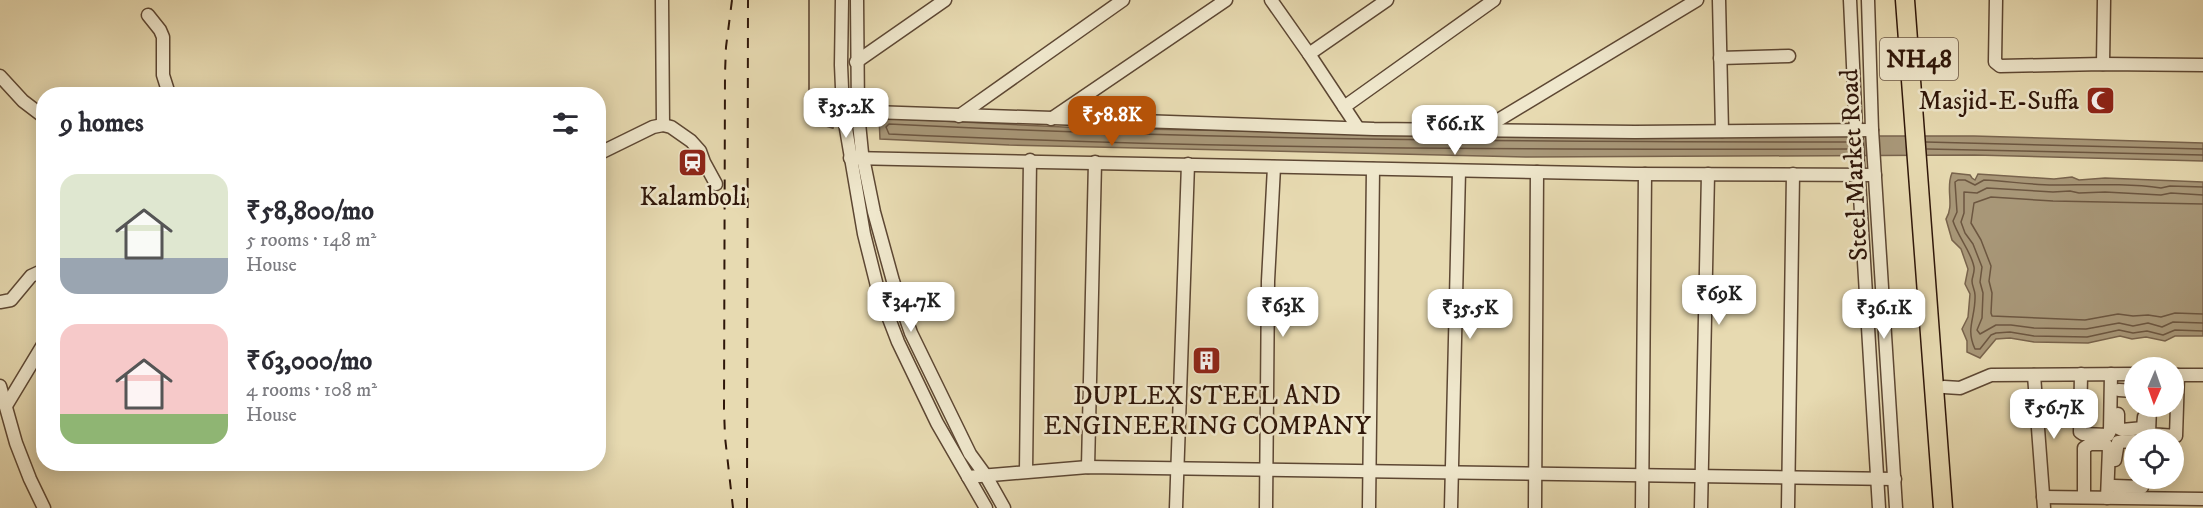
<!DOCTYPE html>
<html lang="en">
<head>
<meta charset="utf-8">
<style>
	:root { --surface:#fff; --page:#f2f2f3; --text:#2b2b33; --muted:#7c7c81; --accent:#b45309 }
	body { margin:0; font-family:"IM FELL DW Pica",serif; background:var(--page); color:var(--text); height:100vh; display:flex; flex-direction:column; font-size:22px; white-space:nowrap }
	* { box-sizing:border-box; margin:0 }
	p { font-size:20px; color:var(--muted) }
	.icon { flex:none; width:33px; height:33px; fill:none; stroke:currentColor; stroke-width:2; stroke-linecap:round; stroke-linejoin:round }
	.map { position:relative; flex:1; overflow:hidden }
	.side { position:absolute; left:36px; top:87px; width:570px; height:384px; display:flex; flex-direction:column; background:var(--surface); border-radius:24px; box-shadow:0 3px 15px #0003 }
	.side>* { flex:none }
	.needle { width:39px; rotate:182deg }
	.tools { position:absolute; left:2124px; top:357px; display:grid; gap:12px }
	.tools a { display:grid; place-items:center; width:60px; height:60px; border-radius:50%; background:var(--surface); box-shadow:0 3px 15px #0003; font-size:30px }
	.price { position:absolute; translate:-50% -51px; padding:0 14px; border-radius:12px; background:#fff; color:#222; font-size:20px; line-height:39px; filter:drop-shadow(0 2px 3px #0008) }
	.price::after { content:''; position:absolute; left:50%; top:36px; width:18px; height:14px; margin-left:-9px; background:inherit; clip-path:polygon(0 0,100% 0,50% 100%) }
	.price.selected { background:var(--accent); color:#fff }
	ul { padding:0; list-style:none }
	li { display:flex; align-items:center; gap:18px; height:150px; padding:0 24px }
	li span { display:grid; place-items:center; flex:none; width:168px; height:120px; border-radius:18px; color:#555 }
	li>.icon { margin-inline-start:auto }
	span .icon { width:72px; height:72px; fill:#fffc; stroke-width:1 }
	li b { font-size:26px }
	h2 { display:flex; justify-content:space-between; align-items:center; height:72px; padding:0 24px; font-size:26px }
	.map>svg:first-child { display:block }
	.water { fill:#a89778; stroke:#78634c; stroke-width:1.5 }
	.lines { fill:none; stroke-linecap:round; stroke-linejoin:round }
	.shore { stroke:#6c5640; stroke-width:1.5 }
	.stream { stroke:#78634c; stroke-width:2 }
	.minor-casing { stroke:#5d4733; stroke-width:15 }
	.highway-casing { stroke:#2f1609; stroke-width:21 }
	.minor { stroke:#efe7cc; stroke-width:12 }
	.highway { stroke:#e7dab1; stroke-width:18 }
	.rail { stroke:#2f1609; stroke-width:2; stroke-dasharray:10 10; stroke-linecap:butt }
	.labels { text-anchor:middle; stroke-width:5; stroke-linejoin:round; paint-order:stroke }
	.shield { fill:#efe7cc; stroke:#695544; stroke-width:1.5 }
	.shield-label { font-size:24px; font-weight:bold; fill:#2f1609 }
	.poi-label { font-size:26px; fill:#2f1609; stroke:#efe7cc }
	.street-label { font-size:26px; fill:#2f1609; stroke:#efe7cc }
</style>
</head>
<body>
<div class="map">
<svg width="2203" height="508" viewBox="0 0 2203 508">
	<rect width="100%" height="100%" fill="#e7dab1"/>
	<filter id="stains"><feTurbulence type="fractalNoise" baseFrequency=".00333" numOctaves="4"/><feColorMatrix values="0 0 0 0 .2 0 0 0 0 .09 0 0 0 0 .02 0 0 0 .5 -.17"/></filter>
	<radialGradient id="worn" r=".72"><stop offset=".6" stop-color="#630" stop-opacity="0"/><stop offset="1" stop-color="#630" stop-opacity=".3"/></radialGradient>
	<g class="water">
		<polygon points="879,118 1085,128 1525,136 1974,136 2203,143 2203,161 1975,155 1527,157 1009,145 880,139"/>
		<path d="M 1952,173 L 1970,175 L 1972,178 L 1975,180 L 1978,174 L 2054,179 L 2072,177 L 2079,180 L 2105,178 L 2203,182 L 2203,336 L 2175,336 L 2165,341 L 2146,337 L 2132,339 L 2120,336 L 2088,343 L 2034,342 L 2010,338 L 1996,339 L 1980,358 L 1967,352 L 1967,341 L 1962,329 L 1968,317 L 1970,294 L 1965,284 L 1968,269 L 1961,249 L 1952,240 L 1946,219 C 1955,205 1945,188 1952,173 Z"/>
	</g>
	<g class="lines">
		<g class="shore">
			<path d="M 1849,142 C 1529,142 1209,140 889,124 L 886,127 L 889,134 C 1209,149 1529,150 1850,149"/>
			<polyline points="1926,142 2203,149"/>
			<polyline points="1927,149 2203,155"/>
			<path d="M 2203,187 L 2170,186 L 2161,188 C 2126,183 2089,185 2054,185 C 2031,185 2007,181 1984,180 L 1975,185 L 1965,180 L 1958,180 L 1955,182 L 1957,212 L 1953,221 C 1958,237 1971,251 1974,267 C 1975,272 1972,277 1972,281 C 1972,286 1975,290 1975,295 C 1976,317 1965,328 1975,349 L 1980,349 L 1991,335 L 1996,333 L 2010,332 L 2034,336 L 2087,337 L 2119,330 L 2133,333 L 2147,331 L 2163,335 L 2175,330 L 2203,331"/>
			<polyline points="2203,195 2171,193 2161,195 2105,192 2079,193 2070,191 2053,192 1987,188 1977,193 1964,192 1964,213 1961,222 1965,233 1973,244 1982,267 1980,282 1983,293 1982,318 1977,330 1980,334 1996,325 2011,325 2034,328 2086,329 2119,323 2133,326 2148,323 2162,327 2173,322 2203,323"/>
			<polyline points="2203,204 2053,201 1991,197 1974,203 1971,223 1981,240 1991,266 1989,281 1992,293 1991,313 1992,316 2085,320 2118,314 2133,316 2148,315 2161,317 2175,313 2203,314"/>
		</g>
		<polyline class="stream" points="809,0 809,91 820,124 833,128"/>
		<defs>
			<g id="minor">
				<polyline points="662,0 663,125"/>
				<polyline points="842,0 841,65 843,111 864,234 878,290 898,342 937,423 986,508"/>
				<polyline points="857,0 858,113 862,153 874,212 893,281 911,333 970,454 986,476 1004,508"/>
				<polyline points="1271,0 1309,54 1358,128"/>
				<polyline points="1719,0 1722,131"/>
				<polyline points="1850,0 1856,130 1879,508"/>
				<polyline points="1868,0 1872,130 1896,508"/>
				<polyline points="1996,0 1995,62 2000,66 2103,64 2203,65"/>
				<polyline points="148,15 160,30 163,37 163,75 169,94"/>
				<polyline points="1309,54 1387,0"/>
				<polyline points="1720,58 1789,56"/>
				<polyline points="856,62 945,0"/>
				<polyline points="2103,64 2104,0"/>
				<polyline points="0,76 23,101 44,117"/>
				<polyline points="1344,107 1494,0"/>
				<polyline points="843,111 1374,129 1635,132 1872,130"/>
				<polyline points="959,116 1123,0"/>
				<polyline points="1051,119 1226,0"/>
				<polyline points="1485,128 1697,0"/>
				<polyline points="598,154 653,127 663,125 671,127 691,141 700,151 704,162 716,184"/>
				<polyline points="850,158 1635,174 1875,175"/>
				<polyline points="0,302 11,300 31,276 44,270"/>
				<polyline points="2081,374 2080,432 2083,434 2108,435 2110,431 2111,374"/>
				<polyline points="2034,375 2044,508"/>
				<polyline points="2174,375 2203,375"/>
				<polyline points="0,386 16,443 30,479 44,508"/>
				<polyline points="1944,387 1960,388 1991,375 2134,374"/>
				<polyline points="2119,390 2134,391"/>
				<polyline points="6,406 44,343"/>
				<polyline points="2150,406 2149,434 2176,436 2178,375"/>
				<polyline points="2118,414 2118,428 2122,430 2143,428 2144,417"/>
				<polyline points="2115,460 2118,442 2134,441"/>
				<polyline points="1088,467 1095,162"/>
				<polyline points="1026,471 1030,160"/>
				<polyline points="968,477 1088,467 1895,479"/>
				<polyline points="2114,486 2142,487"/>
				<polyline points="2043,497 2203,499"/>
				<polyline points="2084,497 2084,448 2090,444 2105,444 2109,448 2107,498"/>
				<polyline points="1176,508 1188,164"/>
				<polyline points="1266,508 1268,281 1274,167"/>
				<polyline points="1369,508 1373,169"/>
				<polyline points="1451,508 1459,171"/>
				<polyline points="1535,508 1537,172"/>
				<polyline points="1642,508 1645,174"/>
				<polyline points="1701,508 1708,174"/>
				<polyline points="1788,508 1793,174"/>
			</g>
			<polyline id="highway" points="1905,0 1943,508"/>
		</defs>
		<use href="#minor" class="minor-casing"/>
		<use href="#highway" class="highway-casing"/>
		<use href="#minor" class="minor"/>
		<use href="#highway" class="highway"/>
		<g class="rail">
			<polyline points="732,0 726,47 725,73 724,409 725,437 733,508"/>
			<polyline points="747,508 748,0"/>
		</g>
	</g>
	<defs>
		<symbol id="mosque-square" viewBox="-11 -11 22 22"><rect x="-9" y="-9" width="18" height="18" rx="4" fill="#8f2418" stroke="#efe7cc"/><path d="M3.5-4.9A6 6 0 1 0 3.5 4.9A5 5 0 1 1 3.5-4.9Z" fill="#fff"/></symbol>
		<symbol id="station-square" viewBox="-11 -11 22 22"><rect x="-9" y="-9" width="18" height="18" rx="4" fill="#8f2418" stroke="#efe7cc"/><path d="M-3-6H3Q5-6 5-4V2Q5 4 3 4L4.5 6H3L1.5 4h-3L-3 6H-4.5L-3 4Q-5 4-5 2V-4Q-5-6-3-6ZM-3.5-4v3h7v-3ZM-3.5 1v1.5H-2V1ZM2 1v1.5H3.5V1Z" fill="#fff"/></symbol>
		<symbol id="building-square" viewBox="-11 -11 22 22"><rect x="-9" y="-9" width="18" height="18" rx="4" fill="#8f2418" stroke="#efe7cc"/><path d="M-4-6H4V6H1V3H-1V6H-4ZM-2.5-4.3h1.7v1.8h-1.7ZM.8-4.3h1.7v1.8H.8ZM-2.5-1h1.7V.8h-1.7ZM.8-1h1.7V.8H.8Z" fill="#fff"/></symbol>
	</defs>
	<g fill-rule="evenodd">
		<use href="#mosque-square" x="2084" y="84" width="33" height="33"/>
		<use href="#station-square" x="676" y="146" width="33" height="33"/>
		<use href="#building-square" x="1190" y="344" width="33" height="33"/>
	</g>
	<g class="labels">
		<rect class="shield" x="1880" y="38" width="78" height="42" rx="4.5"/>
		<g class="shield-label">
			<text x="1919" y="67">NH48</text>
		</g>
		<g class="poi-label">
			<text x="2079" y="109" text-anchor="end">Masjid-E-Suffa</text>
			<text x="693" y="205">Kalamboli</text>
			<text x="1207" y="404">DUPLEX STEEL AND<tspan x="1207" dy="30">ENGINEERING COMPANY</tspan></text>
		</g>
		<g class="street-label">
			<text transform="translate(1853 165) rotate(-93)" y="9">Steel Market Road</text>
		</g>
	</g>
	<rect width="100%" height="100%" filter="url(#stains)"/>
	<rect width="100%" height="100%" fill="url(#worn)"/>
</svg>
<div class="tools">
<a><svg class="needle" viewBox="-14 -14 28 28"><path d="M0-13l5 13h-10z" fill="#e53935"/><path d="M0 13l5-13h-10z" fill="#7c7c81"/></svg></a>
<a><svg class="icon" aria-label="locate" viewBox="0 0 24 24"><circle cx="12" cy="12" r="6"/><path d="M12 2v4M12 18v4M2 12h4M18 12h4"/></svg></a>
</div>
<b class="price" style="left:846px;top:139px">₹35.2K</b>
<b class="price selected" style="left:1112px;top:147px">₹58.8K</b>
<b class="price" style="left:1455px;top:156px">₹66.1K</b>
<b class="price" style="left:1719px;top:326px">₹69K</b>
<b class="price" style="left:911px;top:333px">₹34.7K</b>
<b class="price" style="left:1283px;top:338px">₹63K</b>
<b class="price" style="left:1470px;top:340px">₹35.5K</b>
<b class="price" style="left:1884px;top:340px">₹36.1K</b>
<b class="price" style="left:2054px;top:440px">₹56.7K</b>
<section class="side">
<h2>9 homes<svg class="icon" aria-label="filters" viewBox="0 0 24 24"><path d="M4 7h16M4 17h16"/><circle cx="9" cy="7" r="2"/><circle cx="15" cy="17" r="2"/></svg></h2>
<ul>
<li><span style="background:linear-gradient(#dfe7d0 70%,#9aa5b1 0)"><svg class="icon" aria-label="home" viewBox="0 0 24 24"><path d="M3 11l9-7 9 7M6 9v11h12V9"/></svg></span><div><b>₹58,800/mo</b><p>5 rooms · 148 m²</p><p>House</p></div></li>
<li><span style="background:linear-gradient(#f6c9c9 75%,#8fb573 0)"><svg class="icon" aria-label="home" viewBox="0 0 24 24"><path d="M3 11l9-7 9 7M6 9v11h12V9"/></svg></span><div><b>₹63,000/mo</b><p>4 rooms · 108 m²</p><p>House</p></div></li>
</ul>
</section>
</div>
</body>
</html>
